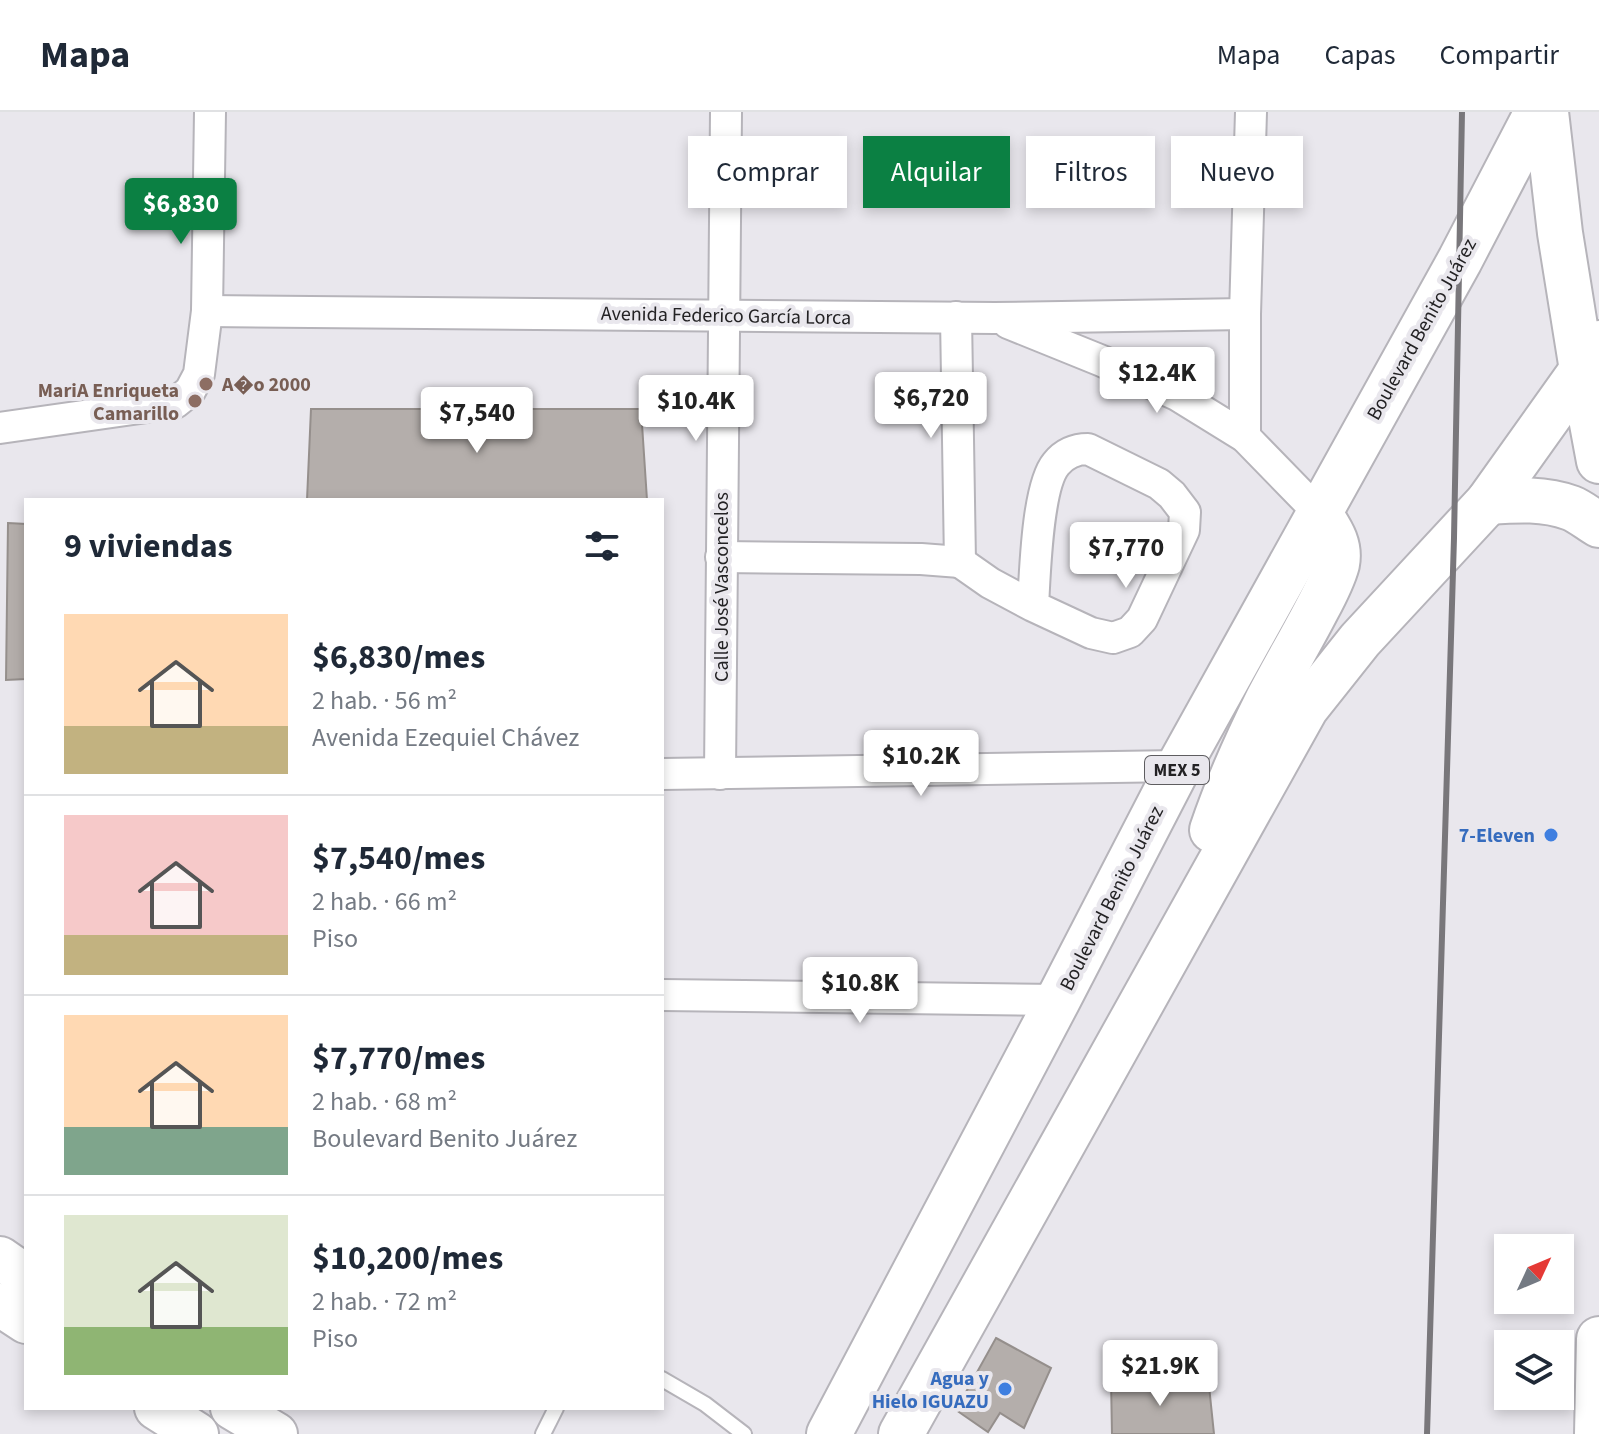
<!DOCTYPE html>
<html lang="es">
<head>
<meta charset="utf-8">
<style>
	:root { --surface:#fff; --page:#f2f2f3; --text:#1f2937; --muted:#747a83; --line:#e0e1e3; --accent:#0b8043 }
	body { margin:0; font-family:"Source Sans 3",sans-serif; background:var(--page); color:var(--text); height:100vh; display:flex; flex-direction:column; font-size:30px; white-space:nowrap }
	* { box-sizing:border-box; margin:0 }
	p { font-size:26px; color:var(--muted) }
	.icon { flex:none; width:44px; height:44px; fill:none; stroke:currentColor; stroke-width:2; stroke-linecap:round; stroke-linejoin:round }
	.map { position:relative; flex:1; overflow:hidden }
	.sheet { position:absolute; left:24px; top:386px; width:640px; height:912px; display:flex; flex-direction:column; background:var(--surface); border-radius:0px; box-shadow:0 4px 12px #0003 }
	.sheet>* { flex:none }
	.top-card { position:absolute; left:688px; top:24px; width:760px; height:72px; display:flex; gap:16px }
	.needle { width:52px; rotate:46deg }
	.buttons { position:absolute; left:1494px; top:1122px; display:grid; gap:16px }
	.buttons a { display:grid; place-items:center; width:80px; height:80px; border-radius:0px; background:var(--surface); box-shadow:0 4px 12px #0003; font-size:40px }
	.price { position:absolute; translate:-50% -68px; padding:0 18px; border-radius:8px; background:#fff; color:#222; font-size:26px; line-height:52px; filter:drop-shadow(0 2px 4px #0008) }
	.price::after { content:''; position:absolute; left:50%; top:48px; width:24px; height:18px; margin-left:-12px; background:inherit; clip-path:polygon(0 0,100% 0,50% 100%) }
	.price.on { background:var(--accent); color:#fff }
	ul { padding:0; list-style:none }
	li { display:flex; align-items:center; gap:24px; height:200px; padding:0 40px }
	li+li { border-top:2px solid var(--line) }
	li span { display:grid; place-items:center; flex:none; width:224px; height:160px; border-radius:0px; color:#555 }
	li>.icon { margin-inline-start:auto }
	span .icon { width:96px; height:96px; fill:#fffc; stroke-width:1 }
	li b { font-size:34px }
	h2 { display:flex; justify-content:space-between; align-items:center; height:96px; padding:0 40px; font-size:34px }
	.tag { padding:0 28px; border-radius:0px; background:var(--surface); box-shadow:0 4px 12px #0003; font-size:28px; line-height:72px }
	.tag.on { background:var(--accent); color:#fff }
	header { display:flex; align-items:center; gap:48px; box-sizing:border-box; height:112px; padding:0 40px; background:var(--surface); border-bottom:2px solid var(--line) }
	header strong { font-size:38px }
	nav { display:flex; gap:44px; margin-inline-start:auto; font-size:28px }
	.map>svg:first-child { display:block }
	.building { fill:#b4aeab; stroke:#958f8c; stroke-width:2 }
	.lines { fill:none; stroke-linecap:round; stroke-linejoin:round }
	.lane-casing { stroke:#b6b4ba; stroke-width:18 }
	.street-casing { stroke:#b6b4ba; stroke-width:34 }
	.secondary-casing { stroke:#b6b4ba; stroke-width:46 }
	.primary-casing { stroke:#b6b4ba; stroke-width:48 }
	.highway-casing { stroke:#b6b4ba; stroke-width:48 }
	.lane { stroke:#fff; stroke-width:14 }
	.street { stroke:#fff; stroke-width:30 }
	.secondary { stroke:#fff; stroke-width:42 }
	.primary { stroke:#fff; stroke-width:44 }
	.highway { stroke:#fff; stroke-width:44 }
	.rail { stroke:#79777b; stroke-width:6 }
	.education-dot { fill:#8d6e63; stroke:#e9e7ed; stroke-width:3 }
	.shop-dot { fill:#3f7fe0; stroke:#e9e7ed; stroke-width:3 }
	.labels { text-anchor:middle; stroke-width:8; stroke-linejoin:round; paint-order:stroke }
	.shield { fill:#e9e7ed; stroke:#5e5d60; stroke-width:2 }
	.shield-label { font-size:18px; font-weight:bold; fill:#232224 }
	.street-label { font-size:20px; fill:#232224; stroke:#e9e7ed }
	.education-label { font-size:20px; font-weight:bold; fill:#785e54; stroke:#e9e7ed; text-anchor:start }
	.shop-label { font-size:20px; font-weight:bold; fill:#366cbe; stroke:#e9e7ed; text-anchor:end }
</style>
</head>
<body>
<header>
<strong>Mapa</strong>
<nav><a>Mapa</a><a>Capas</a><a>Compartir</a></nav>
</header>
<div class="map">
<svg width="1599" height="1322" viewBox="0 0 1599 1322">
	<rect width="100%" height="100%" fill="#e9e7ed"/>
	<g class="building">
		<polygon points="311,297 641,297 647,388 307,388"/>
		<polygon points="8,411 26,412 26,567 6,568"/>
		<polygon points="996,1226 1051,1256 1024,1316 1000,1301 988,1320 956,1298"/>
		<polygon points="1111,1267 1209,1274 1214,1322 1112,1322"/>
	</g>
	<g class="lines">
		<defs>
			<g id="lane">
				<polyline points="662,1267 705,1292 744,1322"/>
				<polyline points="543,1322 556,1296"/>
			</g>
			<g id="street">
				<polyline points="207,199 995,206 1245,202"/>
				<polyline points="956,205 960,450"/>
				<polyline points="1008,211 1102,249 1177,283 1245,325 1320,402"/>
				<polyline points="0,316 175,291 190,279 199,262 207,199 210,0"/>
				<polyline points="1245,325 1245,202 1251,0"/>
				<polyline points="721,445 921,447 960,450"/>
				<path d="M 960,450 L 990,471 L 1033,494 C 1035,462 1037,375 1056,352 C 1064,342 1075,337 1088,337 L 1159,372 L 1172,383 L 1185,400 L 1184,418 L 1142,507 L 1130,520 L 1113,526 L 1091,521 L 1033,494"/>
				<polyline points="662,662 1179,654"/>
				<polyline points="720,662 726,0"/>
				<polyline points="662,883 1058,888"/>
			</g>
			<g id="secondary">
				<polyline points="0,1146 26,1164"/>
				<polyline points="0,1193 26,1210"/>
				<polyline points="156,1296 197,1322"/>
				<polyline points="232,1296 276,1322"/>
			</g>
			<g id="primary">
				<polyline points="1546,0 1560,121 1582,258 1599,349"/>
				<polyline points="1597,1322 1599,1227"/>
			</g>
			<g id="highway">
				<path d="M 1488,390 C 1517,388 1544,386 1571,396 C 1581,400 1590,408 1599,413"/>
				<path d="M 1212,718 C 1227,674 1246,631 1267,589 C 1283,558 1301,528 1317,497 C 1324,484 1333,467 1337,452 C 1341,432 1330,418 1320,402"/>
				<polyline points="829,1322 1058,888 1179,654 1460,148 1537,0"/>
				<polyline points="901,1322 1306,596 1360,528 1488,390 1582,258 1599,231"/>
			</g>
		</defs>
		<use href="#lane" class="lane-casing"/>
		<use href="#street" class="street-casing"/>
		<use href="#secondary" class="secondary-casing"/>
		<use href="#primary" class="primary-casing"/>
		<use href="#highway" class="highway-casing"/>
		<use href="#lane" class="lane"/>
		<use href="#street" class="street"/>
		<use href="#secondary" class="secondary"/>
		<use href="#primary" class="primary"/>
		<use href="#highway" class="highway"/>
		<polyline class="rail" points="1427,1322 1454,426 1462,0"/>
	</g>
	<g class="education-dot">
		<circle cx="206" cy="272" r="8"/>
		<circle cx="195" cy="289" r="8"/>
	</g>
	<g class="shop-dot">
		<circle cx="1551" cy="723" r="8"/>
		<circle cx="1005" cy="1277" r="8"/>
	</g>
	<g class="labels">
		<rect class="shield" x="1145" y="644" width="64" height="28" rx="6"/>
		<g class="shield-label">
			<text x="1177" y="664">MEX 5</text>
		</g>
		<g class="street-label">
			<text transform="translate(726 203) rotate(1)" y="7">Avenida Federico García Lorca</text>
			<text transform="translate(1421 217) rotate(-61)" y="7">Boulevard Benito Juárez</text>
			<text transform="translate(721 475) rotate(-90)" y="7">Calle José Vasconcelos</text>
			<text transform="translate(1111 786) rotate(-63)" y="7">Boulevard Benito Juárez</text>
		</g>
		<g class="education-label">
			<text x="222" y="279">A�o 2000</text>
			<text x="179" y="285" text-anchor="end">MariA Enriqueta<tspan x="179" dy="23">Camarillo</tspan></text>
		</g>
		<g class="shop-label">
			<text x="1535" y="730">7-Eleven</text>
			<text x="989" y="1273">Agua y<tspan x="989" dy="23">Hielo IGUAZU</tspan></text>
		</g>
	</g>
</svg>
<div class="buttons">
<a><svg class="needle" viewBox="-14 -14 28 28"><path d="M0-13l5 13h-10z" fill="#e53935"/><path d="M0 13l5-13h-10z" fill="#747a83"/></svg></a>
<a><svg class="icon" aria-label="layers" viewBox="0 0 24 24"><path d="M12 4l9 5-9 5-9-5zM3 14l9 5 9-5"/></svg></a>
</div>
<b class="price on" style="left:181px;top:134px">$6,830</b>
<b class="price" style="left:1157px;top:303px">$12.4K</b>
<b class="price" style="left:931px;top:328px">$6,720</b>
<b class="price" style="left:696px;top:331px">$10.4K</b>
<b class="price" style="left:477px;top:343px">$7,540</b>
<b class="price" style="left:1126px;top:478px">$7,770</b>
<b class="price" style="left:921px;top:686px">$10.2K</b>
<b class="price" style="left:860px;top:913px">$10.8K</b>
<b class="price" style="left:1160px;top:1296px">$21.9K</b>
<div class="top-card">
<a class="tag">Comprar</a>
<a class="tag on">Alquilar</a>
<a class="tag">Filtros</a>
<a class="tag">Nuevo</a>
</div>
<section class="sheet">
<h2>9 viviendas<svg class="icon" aria-label="filters" viewBox="0 0 24 24"><path d="M4 7h16M4 17h16"/><circle cx="9" cy="7" r="2"/><circle cx="15" cy="17" r="2"/></svg></h2>
<ul>
<li><span style="background:linear-gradient(#ffd9b3 70%,#c2b280 0)"><svg class="icon" aria-label="home" viewBox="0 0 24 24"><path d="M3 11l9-7 9 7M6 9v11h12V9"/></svg></span><div><b>$6,830/mes</b><p>2 hab. · 56 m²</p><p>Avenida Ezequiel Chávez</p></div></li>
<li><span style="background:linear-gradient(#f6c9c9 75%,#c2b280 0)"><svg class="icon" aria-label="home" viewBox="0 0 24 24"><path d="M3 11l9-7 9 7M6 9v11h12V9"/></svg></span><div><b>$7,540/mes</b><p>2 hab. · 66 m²</p><p>Piso</p></div></li>
<li><span style="background:linear-gradient(#ffd9b3 70%,#7fa58c 0)"><svg class="icon" aria-label="home" viewBox="0 0 24 24"><path d="M3 11l9-7 9 7M6 9v11h12V9"/></svg></span><div><b>$7,770/mes</b><p>2 hab. · 68 m²</p><p>Boulevard Benito Juárez</p></div></li>
<li><span style="background:linear-gradient(#dfe7d0 70%,#8fb573 0)"><svg class="icon" aria-label="home" viewBox="0 0 24 24"><path d="M3 11l9-7 9 7M6 9v11h12V9"/></svg></span><div><b>$10,200/mes</b><p>2 hab. · 72 m²</p><p>Piso</p></div></li>
</ul>
</section>
</div>
</body>
</html>
